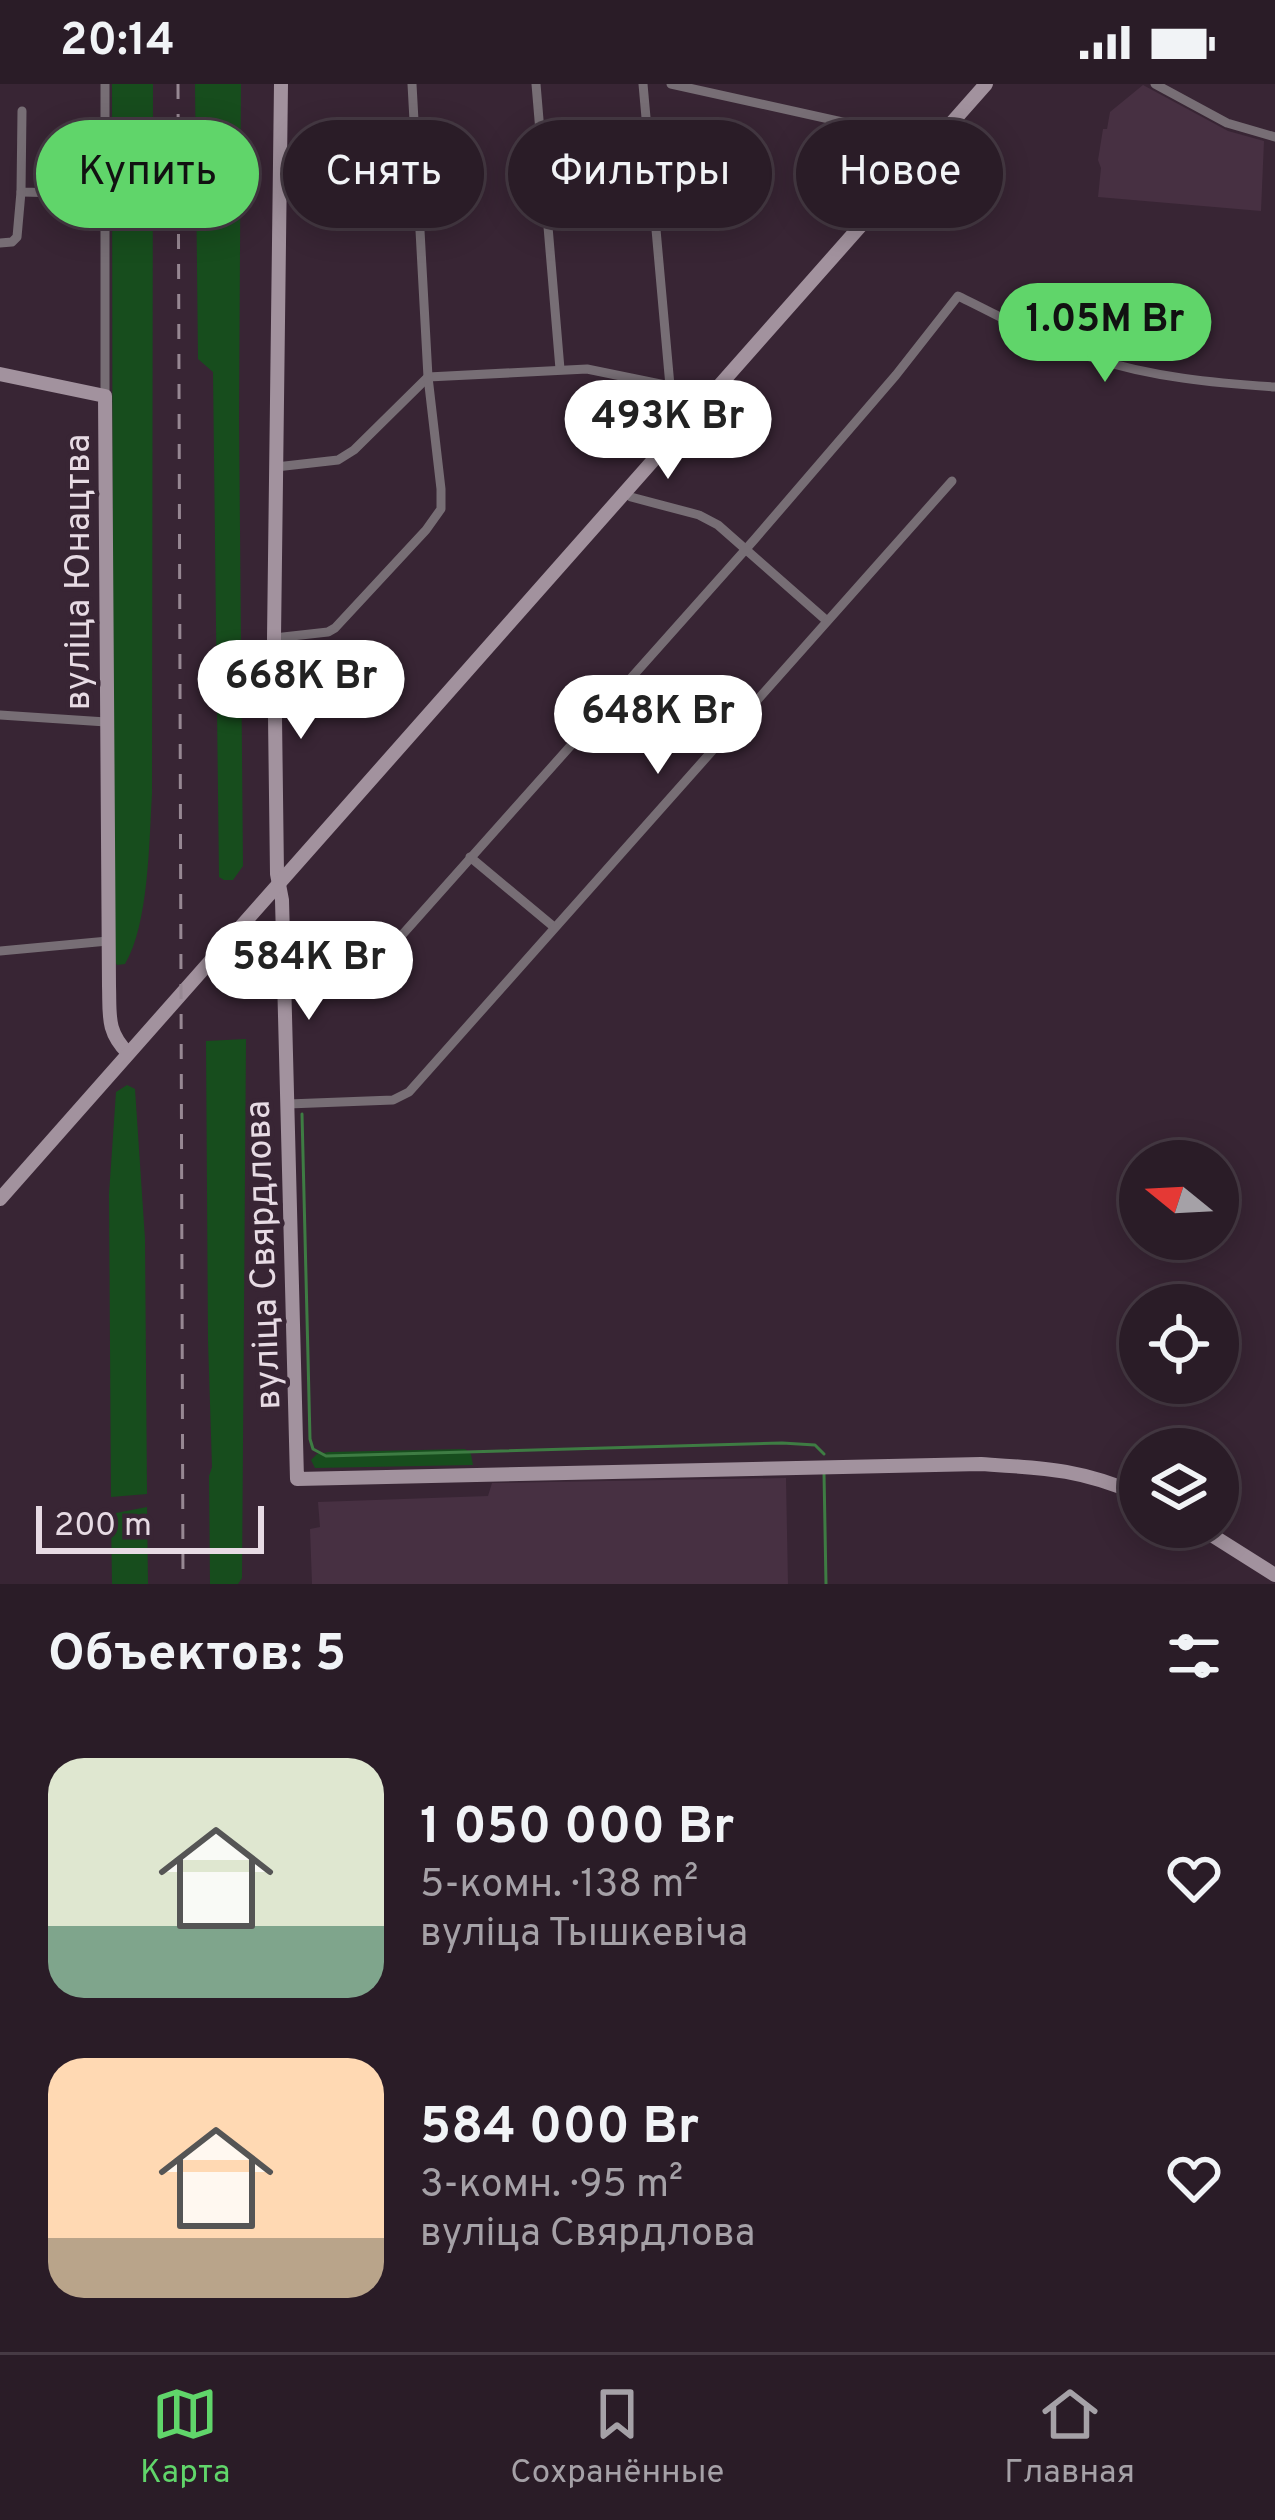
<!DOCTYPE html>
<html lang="ru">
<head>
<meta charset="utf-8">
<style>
	:root { --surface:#2a1c27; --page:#32252f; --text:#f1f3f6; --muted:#a5a1a7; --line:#463a44; --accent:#60d56a }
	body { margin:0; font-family:Overpass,sans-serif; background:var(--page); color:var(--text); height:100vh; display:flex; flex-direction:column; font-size:45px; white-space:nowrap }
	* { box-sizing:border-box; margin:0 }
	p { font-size:39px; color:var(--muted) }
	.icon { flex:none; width:66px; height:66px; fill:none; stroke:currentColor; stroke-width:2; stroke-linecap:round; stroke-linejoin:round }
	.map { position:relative; height:1500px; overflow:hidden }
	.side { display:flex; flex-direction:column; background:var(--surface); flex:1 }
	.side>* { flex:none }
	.guide { position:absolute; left:36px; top:36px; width:1203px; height:108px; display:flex; gap:24px }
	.needle { width:78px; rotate:288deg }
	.fabs { position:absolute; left:1119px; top:1056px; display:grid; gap:24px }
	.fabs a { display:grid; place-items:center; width:120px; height:120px; border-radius:50%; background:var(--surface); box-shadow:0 6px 30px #0003,0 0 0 3px var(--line); font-size:60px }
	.scale { position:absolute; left:36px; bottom:30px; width:228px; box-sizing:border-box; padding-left:12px; border:6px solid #e7dbe4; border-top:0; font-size:33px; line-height:42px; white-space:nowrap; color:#e7dbe4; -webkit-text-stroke:9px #382534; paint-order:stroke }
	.price { position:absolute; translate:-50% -102px; padding:0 27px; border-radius:42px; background:#fff; color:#222; font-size:39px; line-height:78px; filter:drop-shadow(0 3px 6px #0008) }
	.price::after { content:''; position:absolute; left:50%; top:72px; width:36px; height:27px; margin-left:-18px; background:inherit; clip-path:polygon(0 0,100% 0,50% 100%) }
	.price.active { background:var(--accent); color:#111 }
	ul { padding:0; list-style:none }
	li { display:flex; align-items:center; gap:36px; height:300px; padding:0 48px }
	li span { display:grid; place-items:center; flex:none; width:336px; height:240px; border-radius:36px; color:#555 }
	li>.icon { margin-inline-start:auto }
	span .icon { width:144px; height:144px; fill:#fffc; stroke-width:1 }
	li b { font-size:51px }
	h2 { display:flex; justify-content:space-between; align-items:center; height:144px; padding:0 48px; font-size:51px }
	.chip { padding:0 42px; border-radius:54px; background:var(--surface); box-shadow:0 6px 30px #0003,0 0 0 3px var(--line); font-size:42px; line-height:108px }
	.chip.active { background:var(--accent); color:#111 }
	.status { display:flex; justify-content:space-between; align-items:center; height:84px; padding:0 60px; background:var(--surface); direction:ltr }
	.status svg { height:33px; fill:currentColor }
	.dock { display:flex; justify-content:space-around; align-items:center; height:168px; border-top:3px solid var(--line); background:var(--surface); font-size:33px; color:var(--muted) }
	.dock a { display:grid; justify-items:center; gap:6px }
	.dock .active { color:var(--accent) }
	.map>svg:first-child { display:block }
	.built { fill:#473042 }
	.green { fill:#174d1d }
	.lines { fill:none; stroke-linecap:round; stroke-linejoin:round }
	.stream { stroke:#3e7c43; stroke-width:3 }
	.street { stroke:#776e75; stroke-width:9 }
	.secondary { stroke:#a2929e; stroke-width:14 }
	.rail { stroke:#978893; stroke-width:3; stroke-dasharray:15 15; stroke-linecap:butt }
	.labels { text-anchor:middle; stroke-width:9; stroke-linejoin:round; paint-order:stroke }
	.street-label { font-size:36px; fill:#e7dbe4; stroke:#382534 }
</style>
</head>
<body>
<div class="status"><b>20:14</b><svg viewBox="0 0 49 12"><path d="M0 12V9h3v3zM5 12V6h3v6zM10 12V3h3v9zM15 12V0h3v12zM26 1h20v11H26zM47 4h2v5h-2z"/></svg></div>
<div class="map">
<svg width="1275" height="1500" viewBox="0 0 1275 1500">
	<rect width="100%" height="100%" fill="#382534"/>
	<g class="built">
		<polygon points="1143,1 1228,47 1264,57 1261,127 1098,113 1101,84 1098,76 1103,45 1107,45 1110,28"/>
		<polygon points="786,1394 788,1500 312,1500 310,1445 320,1443 318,1418 488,1412 492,1399"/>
	</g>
	<g class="green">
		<path d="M 112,0 L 153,0 L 152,710 C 149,757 149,840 125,880 L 117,881 L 113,875 Z"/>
		<polygon points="195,0 241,0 239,334 243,782 233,796 224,796 219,793 213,288 198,275"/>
		<polygon points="246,955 242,1494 238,1500 210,1500 209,1392 212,1383 208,1257 206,957"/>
		<polygon points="127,1001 135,1005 145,1155 147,1410 111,1413 109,1110 116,1008"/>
		<polygon points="465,1365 471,1370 473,1381 315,1384 311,1376 317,1370 329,1368"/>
		<polygon points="147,1423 148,1500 112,1500 111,1430"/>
	</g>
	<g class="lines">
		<g class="stream">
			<polyline points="302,1030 310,1355 313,1365 326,1372 782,1359 815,1361 824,1370"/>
			<polyline points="824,1389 826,1500"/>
		</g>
		<g class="street">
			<polyline points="105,0 105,312"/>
			<polyline points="536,0 560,285"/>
			<polyline points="643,0 670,302 697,328"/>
			<polyline points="671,0 928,57 933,61"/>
			<polyline points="1155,0 1227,39 1275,53"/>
			<polyline points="22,27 21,108 104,110"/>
			<polyline points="0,159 12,158 17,153 21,108"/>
			<polyline points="276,383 338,376 354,366 428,293 587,285 670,302"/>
			<polyline points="625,408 631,413 699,431 718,441 827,537"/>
			<polyline points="274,554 328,548 335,544 426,446 441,425 441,405 428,293 412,0"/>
			<polyline points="0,631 106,638"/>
			<polyline points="470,773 554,843"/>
			<polyline points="0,867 108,857"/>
			<path d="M 361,897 L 754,456 L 896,291 L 958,212 C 1002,233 1046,259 1093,274 C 1151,293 1214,299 1275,303"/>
			<polyline points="288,1020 393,1016 409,1008 952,397"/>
		</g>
		<g class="secondary">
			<path d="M 281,0 L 274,554 L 277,790 L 282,816 L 297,1395 L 981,1380 C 1044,1384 1081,1385 1140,1411"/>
			<path d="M 0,290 L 105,312 L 109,902 C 110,931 106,947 128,969"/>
			<polyline points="241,844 264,847 281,859"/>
			<polyline points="0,1115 986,0"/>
			<polyline points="1199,1443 1275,1491"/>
		</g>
		<polyline class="rail" points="178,0 183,1500"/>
	</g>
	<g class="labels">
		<g class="street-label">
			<text transform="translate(76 488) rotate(-90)" y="13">вуліца Юнацтва</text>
			<text transform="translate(261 1171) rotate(-92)" y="13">вуліца Свярдлова</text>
		</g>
	</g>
</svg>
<div class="fabs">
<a><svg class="needle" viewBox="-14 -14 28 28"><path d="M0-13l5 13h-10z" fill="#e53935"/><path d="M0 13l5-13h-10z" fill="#a5a1a7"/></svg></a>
<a><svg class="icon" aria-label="locate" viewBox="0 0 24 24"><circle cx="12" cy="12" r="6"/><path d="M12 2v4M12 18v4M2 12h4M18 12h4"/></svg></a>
<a><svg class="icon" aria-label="layers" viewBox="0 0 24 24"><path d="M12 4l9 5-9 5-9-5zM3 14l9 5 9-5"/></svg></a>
</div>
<div class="scale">200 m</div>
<b class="price active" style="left:1105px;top:301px">1.05M Br</b>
<b class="price" style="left:668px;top:398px">493K Br</b>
<b class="price" style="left:301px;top:658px">668K Br</b>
<b class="price" style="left:658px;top:693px">648K Br</b>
<b class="price" style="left:309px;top:939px">584K Br</b>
<div class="guide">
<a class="chip active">Купить</a>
<a class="chip">Снять</a>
<a class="chip">Фильтры</a>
<a class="chip">Новое</a>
</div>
</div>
<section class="side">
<h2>Объектов: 5<svg class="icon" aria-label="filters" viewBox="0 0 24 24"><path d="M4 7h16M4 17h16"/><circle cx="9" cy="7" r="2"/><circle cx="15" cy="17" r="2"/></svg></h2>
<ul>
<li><span style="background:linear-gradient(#dfe7d0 70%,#7fa58c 0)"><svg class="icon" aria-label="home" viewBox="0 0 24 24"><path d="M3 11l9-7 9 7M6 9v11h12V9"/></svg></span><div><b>1 050 000 Br</b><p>5-комн. · 138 m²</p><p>вуліца Тышкевіча</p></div><svg class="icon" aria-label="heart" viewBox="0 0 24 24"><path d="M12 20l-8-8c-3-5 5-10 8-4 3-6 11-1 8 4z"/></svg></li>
<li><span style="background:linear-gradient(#ffd9b3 75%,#b9a48a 0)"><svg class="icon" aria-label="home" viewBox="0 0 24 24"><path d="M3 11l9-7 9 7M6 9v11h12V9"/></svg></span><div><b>584 000 Br</b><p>3-комн. · 95 m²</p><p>вуліца Свярдлова</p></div><svg class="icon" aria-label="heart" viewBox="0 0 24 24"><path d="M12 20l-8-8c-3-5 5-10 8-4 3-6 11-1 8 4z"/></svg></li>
</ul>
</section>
<nav class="dock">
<a class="active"><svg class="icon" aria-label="map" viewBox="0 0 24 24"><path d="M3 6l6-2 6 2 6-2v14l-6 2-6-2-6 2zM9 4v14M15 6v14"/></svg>Карта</a>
<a><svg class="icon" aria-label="saved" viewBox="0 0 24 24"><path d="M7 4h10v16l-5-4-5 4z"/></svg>Сохранённые</a>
<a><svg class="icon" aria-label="home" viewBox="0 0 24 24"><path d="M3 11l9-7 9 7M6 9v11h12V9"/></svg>Главная</a>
</nav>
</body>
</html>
